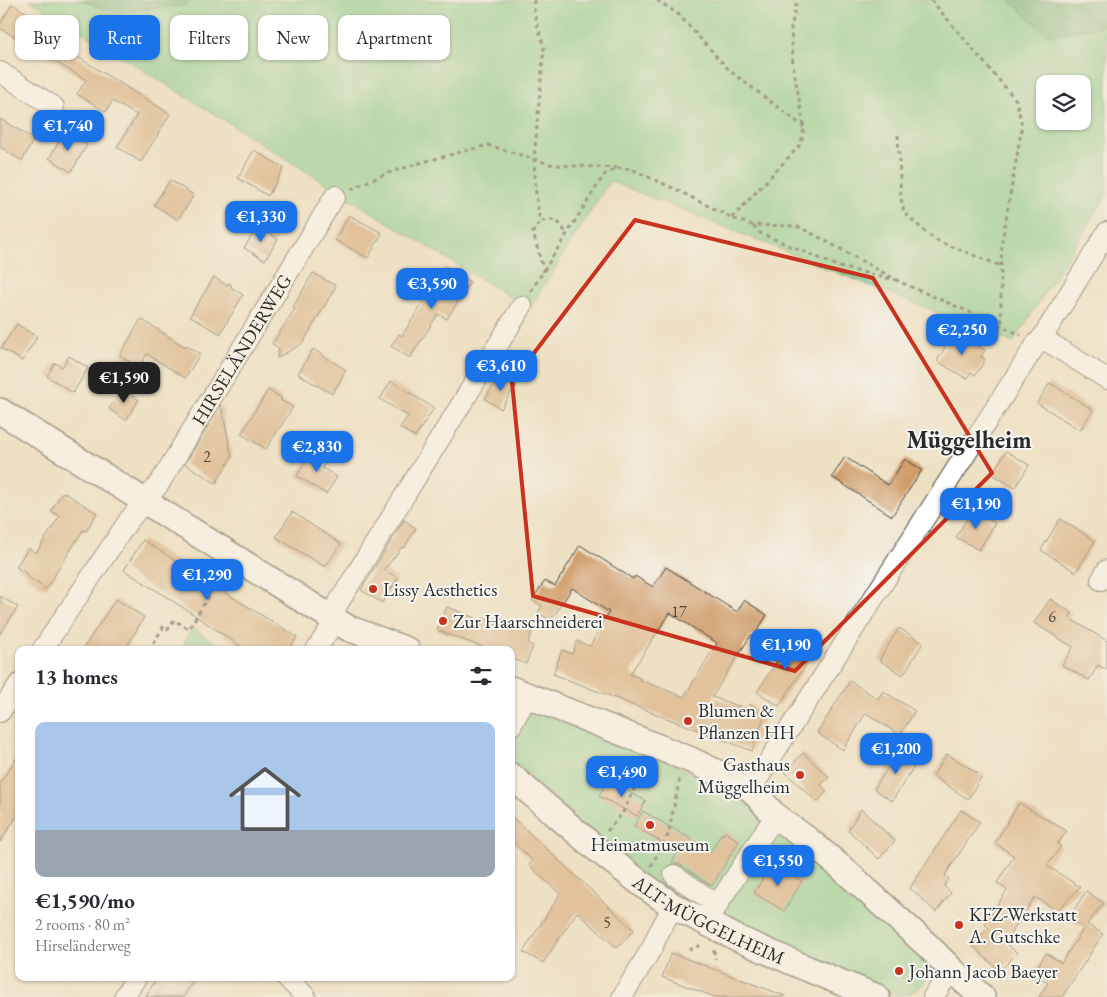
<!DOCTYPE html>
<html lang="en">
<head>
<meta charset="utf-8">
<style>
	:root { --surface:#fff; --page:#f2f2f3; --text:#2b2b33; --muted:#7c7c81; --accent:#1a73e8 }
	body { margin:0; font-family:"EB Garamond",serif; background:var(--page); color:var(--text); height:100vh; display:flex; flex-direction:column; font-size:19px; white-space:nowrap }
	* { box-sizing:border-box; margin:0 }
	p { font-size:16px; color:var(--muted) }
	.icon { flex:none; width:28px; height:28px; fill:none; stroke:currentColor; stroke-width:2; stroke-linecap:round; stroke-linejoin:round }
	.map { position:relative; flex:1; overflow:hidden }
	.details { position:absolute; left:15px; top:646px; width:500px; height:335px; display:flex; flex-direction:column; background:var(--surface); border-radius:10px; box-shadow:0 1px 4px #0004 }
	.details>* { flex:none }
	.hud { position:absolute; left:15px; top:15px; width:500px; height:45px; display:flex; gap:10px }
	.fabs { position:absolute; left:1036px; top:75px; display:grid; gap:10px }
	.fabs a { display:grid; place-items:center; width:55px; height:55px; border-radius:10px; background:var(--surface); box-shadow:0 1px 4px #0004; font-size:25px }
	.price { position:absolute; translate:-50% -42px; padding:0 11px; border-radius:10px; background:var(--accent); color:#fff; font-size:16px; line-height:32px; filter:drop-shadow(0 1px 2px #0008) }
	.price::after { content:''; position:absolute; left:50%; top:30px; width:15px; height:11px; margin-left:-8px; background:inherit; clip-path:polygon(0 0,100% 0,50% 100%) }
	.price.current { background:#222; color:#fff }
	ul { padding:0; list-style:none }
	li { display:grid; align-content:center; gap:10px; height:265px; padding:0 20px }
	li span { display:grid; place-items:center; height:155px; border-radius:10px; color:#555 }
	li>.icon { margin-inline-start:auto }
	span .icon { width:90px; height:90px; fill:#fffc; stroke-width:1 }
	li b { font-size:21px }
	h2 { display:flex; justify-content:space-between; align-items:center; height:60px; padding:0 20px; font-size:21px }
	.chip { padding:0 18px; border-radius:10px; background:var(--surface); box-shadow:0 1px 4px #0004; font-size:18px; line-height:45px }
	.chip.current { background:var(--accent); color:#fff }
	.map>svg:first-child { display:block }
	.green { fill:#7dce8f; stroke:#547c5d; fill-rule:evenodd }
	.forest { fill:#66b17a; stroke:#486e52 }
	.building { fill:#d09d6a; fill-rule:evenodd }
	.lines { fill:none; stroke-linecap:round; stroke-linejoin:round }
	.minor-casing { stroke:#484642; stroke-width:22 }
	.major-casing { stroke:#484642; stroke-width:28 }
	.path { stroke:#484642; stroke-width:3; stroke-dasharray:4 4; stroke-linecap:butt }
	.minor { stroke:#fff; stroke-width:20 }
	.major { stroke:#fff; stroke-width:25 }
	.marked { fill:none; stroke:#c8321e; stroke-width:4; stroke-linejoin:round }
	.poi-dot { fill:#c8321e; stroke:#f6f6f2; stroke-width:2 }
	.labels { text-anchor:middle; stroke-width:4; stroke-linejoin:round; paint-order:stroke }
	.number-label { font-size:16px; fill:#54483b }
	.street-label { font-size:19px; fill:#2b2b2b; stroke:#f6f6f2 }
	.poi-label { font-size:19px; fill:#2b2b2b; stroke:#f6f6f2; text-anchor:start }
	.district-label { font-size:24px; font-weight:bold; fill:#2b2b2b; stroke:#f6f6f2 }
</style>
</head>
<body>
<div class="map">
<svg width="1107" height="997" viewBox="0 0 1107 997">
	<rect width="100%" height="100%" fill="#f6f6f2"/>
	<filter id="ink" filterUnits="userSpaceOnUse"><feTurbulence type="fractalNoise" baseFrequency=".02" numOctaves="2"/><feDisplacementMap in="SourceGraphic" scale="10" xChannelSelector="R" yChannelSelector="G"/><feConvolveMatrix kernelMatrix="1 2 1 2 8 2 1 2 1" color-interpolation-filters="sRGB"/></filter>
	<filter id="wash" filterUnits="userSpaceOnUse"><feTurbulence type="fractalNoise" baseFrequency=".0096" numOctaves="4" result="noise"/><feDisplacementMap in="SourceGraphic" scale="20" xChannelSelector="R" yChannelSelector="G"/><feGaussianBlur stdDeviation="1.12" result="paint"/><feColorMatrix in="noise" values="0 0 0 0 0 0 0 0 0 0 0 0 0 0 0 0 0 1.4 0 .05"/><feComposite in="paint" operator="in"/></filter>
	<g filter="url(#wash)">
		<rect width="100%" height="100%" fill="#eee0c2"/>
		<g class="green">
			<path d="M 30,0 L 80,0 L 114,12 L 187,5 L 192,0 L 1013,0 L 1048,35 L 1100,26 L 1107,23 L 1107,194 L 1013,343 L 610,181 L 529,309 L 347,197 L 343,193 L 330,186 ZM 1045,84 L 1082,84 L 1082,121 L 1045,121 Z"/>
			<polygon points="192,628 226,649 192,650 183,644"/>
			<path d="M 537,713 L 633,745 L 715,784 L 751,806 L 781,826 L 929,964 C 930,984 914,997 893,995 L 762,942 L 640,875 L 512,761 L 511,737 L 524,718 L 529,715 Z"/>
		</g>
		<g class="forest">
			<polygon points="80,0 192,0 187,5 114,12"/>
			<polygon points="1009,0 1107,0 1107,23 1100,26 1048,35"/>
		</g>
		<g id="blocks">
			<g class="building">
				<polygon points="12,4 77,43 71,53 170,114 141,162 117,147 137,115 112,101 106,112 77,94 86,80 0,28 0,24"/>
				<polygon points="0,119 34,139 22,161 0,147"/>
				<polygon points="65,132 87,145 71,172 49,158"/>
				<polygon points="254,150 284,168 268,196 238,178"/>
				<polygon points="170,180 194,195 178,220 154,205"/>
				<polygon points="349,215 382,233 368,258 335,240"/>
				<polygon points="258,226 278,239 265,260 244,248"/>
				<polygon points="445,267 470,282 447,319 438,314 410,358 391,346 399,334 402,336"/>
				<polygon points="313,273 336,286 303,343 277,358 279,348 272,344 295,309 293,307"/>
				<polygon points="214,277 226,285 230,283 232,288 243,295 220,334 190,316"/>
				<polygon points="141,319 185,347 186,345 200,354 185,378 147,354 138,368 120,355"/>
				<polygon points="17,324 37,337 22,361 1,348"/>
				<polygon points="955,331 985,350 981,357 985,359 981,367 975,375 971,372 967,379 937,361"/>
				<polygon points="313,349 346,370 332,394 298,374"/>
				<polygon points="69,356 88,368 73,393 47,376 55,363 62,367"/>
				<polygon points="500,375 516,385 501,409 485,399"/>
				<polygon points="391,381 434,408 415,437 400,428 408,416 380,399"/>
				<polygon points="1050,383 1093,410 1080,430 1037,403"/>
				<polygon points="122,389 139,400 126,420 109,409"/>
				<polygon points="268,390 282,398 280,400 293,407 266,449 241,434"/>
				<polygon points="221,405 232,457 216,483 185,464"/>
				<polygon points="312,451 327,460 322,468 337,477 326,494 297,476"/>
				<polygon points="1006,451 1029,465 1015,488 992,474"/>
				<polygon points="845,457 888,485 905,459 922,470 892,516 832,477"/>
				<polygon points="63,492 97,513 86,531 83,530 46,589 26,576 27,574 16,567 28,548 36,553 60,516 51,511"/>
				<polygon points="972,510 995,523 979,550 956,537"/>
				<polygon points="292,512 341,544 325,567 276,537"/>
				<polygon points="1060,519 1095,541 1076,572 1041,550"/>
				<polygon points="404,520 416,528 404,548 402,547 384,570 398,578 382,603 361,590"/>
				<polygon points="143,540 209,582 208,582 297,637 289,650 246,650 190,612 124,570"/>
				<path d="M 580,545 L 633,579 L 635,576 L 653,587 L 666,567 L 737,612 L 744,600 L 767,615 L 754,636 L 751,635 L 712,697 L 747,709 L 750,704 L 764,717 L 752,751 L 553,674 L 562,650 L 572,654 L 577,641 L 590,646 L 609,612 L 572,588 L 551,620 L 538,613 L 542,606 L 532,600 L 545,581 L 555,586 ZM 670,613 L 717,643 L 684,697 L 640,680 L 640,678 L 630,674 Z"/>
				<polygon points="0,596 18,607 0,634"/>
				<polygon points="116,599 144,617 125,650 82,650"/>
				<polygon points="1050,599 1072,613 1069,618 1107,641 1107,670 1098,665 1089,680 1062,665 1073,647 1034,623"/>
				<polygon points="447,607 482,621 483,618 497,624 499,618 532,631 528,643 533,646 526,664 511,658 511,650 490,650 437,630"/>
				<polygon points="899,628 923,643 903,675 879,660"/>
				<polygon points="793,637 815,651 779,706 757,692"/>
				<polygon points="850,681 878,699 883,691 915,711 900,735 866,713 843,750 817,733"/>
				<polygon points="900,749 918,760 892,801 874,789"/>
				<polygon points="803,753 829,777 821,785 827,791 817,802 785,772"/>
				<polygon points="19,754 19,813 0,842 0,783"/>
				<polygon points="947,754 982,776 968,799 933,776"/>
				<polygon points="607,780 646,801 637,816 599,796"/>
				<polygon points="1019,803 1067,831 1057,844 1061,846 1047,866 1080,887 1057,911 1035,897 1005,942 1017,953 1000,971 972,945 989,928 985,924 1007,890 997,883 1014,856 995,843"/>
				<polygon points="861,809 895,841 879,859 848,830"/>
				<polygon points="961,810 980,822 945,875 949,879 944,886 951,893 936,912 910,888"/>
				<polygon points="643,811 711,851 722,833 723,835 725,832 739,841 712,886 681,865 672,862 678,852 634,826"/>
				<polygon points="511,816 634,930 617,948 577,912 543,963 523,952 560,894 529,865 533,861 511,840"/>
				<polygon points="772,863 802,881 784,911 754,893"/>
				<polygon points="1086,891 1104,903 1087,924 1103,934 1062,997 1039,997 1048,983 1036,975 1036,969 1046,953 1061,963 1084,928 1069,918"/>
				<polygon points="671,953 785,996 784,997 715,997 662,977"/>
				<polygon points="157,978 195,978 183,997 145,997"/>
			</g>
		</g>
	</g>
	<g filter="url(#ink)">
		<use href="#blocks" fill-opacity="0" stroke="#484642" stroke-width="1"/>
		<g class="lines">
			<defs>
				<g id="minor">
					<polyline points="0,72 54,107"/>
					<polyline points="1042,338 1107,379"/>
					<polyline points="1101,580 1107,570"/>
					<path id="s1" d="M 42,650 L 129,520 L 159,484 L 335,196"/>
					<polyline points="316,650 329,630 337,605 522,306"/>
					<polyline points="0,712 19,684"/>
					<polyline points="511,726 528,695"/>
					<polyline points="751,789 1037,343 1042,338 1107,232"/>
					<polyline points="674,875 718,905"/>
					<polyline points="706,922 775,816"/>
					<polyline points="287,978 306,997"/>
					<polyline points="124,997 136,978"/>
					<polyline points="622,997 653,946 657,936 673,906"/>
					<polyline points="933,997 943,982 953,971"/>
				</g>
				<g id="major">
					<polyline points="0,411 348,628 407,650"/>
					<polyline points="511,689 691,760 751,789 775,816 807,839 843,869 927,945 953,971 982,997"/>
					<path id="s2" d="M 511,776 L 594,847 L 639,882 L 673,906 L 739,939 L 808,969 L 877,997"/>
				</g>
			</defs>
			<use href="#minor" class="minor-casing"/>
			<use href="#major" class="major-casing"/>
			<g class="path">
				<polyline points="534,0 534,13 544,47 534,159 536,196 540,222"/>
				<polyline points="657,0 678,14 730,71 804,127"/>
				<polyline points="931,0 1016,100 1022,126 1002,242 1001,266 1001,311 1002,325"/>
				<polyline points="898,135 901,198 904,213 935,240 1001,266"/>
				<polyline points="351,189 385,174 423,162 488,145 553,165 617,168"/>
				<polyline points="732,218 801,144 804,127 793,65 791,28 797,0"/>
				<polyline points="753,226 760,233 840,267 895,280"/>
				<path d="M 544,272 L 533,232 L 540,222 C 556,217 559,221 567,235"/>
				<polyline points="531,291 604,175 618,168 631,169 677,190 732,218 752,225 796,226 815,235 902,283 1002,326 1021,335"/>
				<polyline points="149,650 164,626 168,629 174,620 189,629 222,573"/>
				<polyline points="607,831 622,814 646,764"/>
				<polyline points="651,866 668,835 680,778"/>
				<polyline points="689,950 701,945"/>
				<polyline points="714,950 715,959"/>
			</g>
			<use href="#minor" class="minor"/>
			<use href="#major" class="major"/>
		</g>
	</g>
	<path d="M0 0H1107V997H0ZM 635,220 L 873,278 L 992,473 L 795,671 L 533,596 L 512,382 Z" fill="#eee0c2" fill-opacity=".55" fill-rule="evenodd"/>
	<path class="marked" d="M 635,220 L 873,278 L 992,473 L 795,671 L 533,596 L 512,382 Z"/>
	<g class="poi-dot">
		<circle cx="373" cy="589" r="5"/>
		<circle cx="443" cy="621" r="5"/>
		<circle cx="688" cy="721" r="5"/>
		<circle cx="800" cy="775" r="5"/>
		<circle cx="650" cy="825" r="5"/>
		<circle cx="959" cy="925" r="5"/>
		<circle cx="899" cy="971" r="5"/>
	</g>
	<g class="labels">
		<g class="number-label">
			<text x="207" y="462">2</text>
			<text x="679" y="617">17</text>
			<text x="1052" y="622">6</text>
			<text x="607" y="928">5</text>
		</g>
		<g class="street-label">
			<text dy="7" stroke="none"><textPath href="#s1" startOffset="361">HIRSELÄNDERWEG</textPath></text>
			<text dy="7" stroke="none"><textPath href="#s2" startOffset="246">ALT-MÜGGELHEIM</textPath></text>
		</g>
		<g class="poi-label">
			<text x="383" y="596">Lissy Aesthetics</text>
			<text x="453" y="628">Zur Haarschneiderei</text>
			<text x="698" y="717">Blumen &amp;<tspan x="698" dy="22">Pflanzen HH</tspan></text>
			<text x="790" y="771" text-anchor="end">Gasthaus<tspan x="790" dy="22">Müggelheim</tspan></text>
			<text x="650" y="851" text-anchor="middle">Heimatmuseum</text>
			<text x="969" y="921">KFZ-Werkstatt<tspan x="969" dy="22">A. Gutschke</tspan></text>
			<text x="909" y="978">Johann Jacob Baeyer</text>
		</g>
		<g class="district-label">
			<text x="969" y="448">Müggelheim</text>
		</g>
	</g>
</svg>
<div class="fabs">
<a><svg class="icon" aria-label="layers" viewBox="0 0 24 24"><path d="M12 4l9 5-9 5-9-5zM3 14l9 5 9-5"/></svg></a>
</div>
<b class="price" style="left:68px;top:152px">€1,740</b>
<b class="price" style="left:261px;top:243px">€1,330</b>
<b class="price" style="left:432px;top:310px">€3,590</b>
<b class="price" style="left:962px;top:356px">€2,250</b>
<b class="price" style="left:501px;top:392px">€3,610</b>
<b class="price current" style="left:124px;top:404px">€1,590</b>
<b class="price" style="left:317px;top:473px">€2,830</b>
<b class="price" style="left:976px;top:530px">€1,190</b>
<b class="price" style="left:207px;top:601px">€1,290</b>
<b class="price" style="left:786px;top:671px">€1,190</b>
<b class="price" style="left:896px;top:775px">€1,200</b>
<b class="price" style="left:622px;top:798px">€1,490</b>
<b class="price" style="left:778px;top:887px">€1,550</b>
<div class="hud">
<a class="chip">Buy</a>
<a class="chip current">Rent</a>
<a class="chip">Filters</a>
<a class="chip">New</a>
<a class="chip">Apartment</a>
</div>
<section class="details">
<h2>13 homes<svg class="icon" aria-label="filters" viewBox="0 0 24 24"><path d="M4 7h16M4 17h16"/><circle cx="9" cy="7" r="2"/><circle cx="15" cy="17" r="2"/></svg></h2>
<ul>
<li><span style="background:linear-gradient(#a9c7e8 70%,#9aa5b1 0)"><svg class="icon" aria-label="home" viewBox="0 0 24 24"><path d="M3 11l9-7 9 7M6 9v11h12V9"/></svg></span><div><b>€1,590/mo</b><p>2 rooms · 80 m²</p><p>Hirseländerweg</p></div></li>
</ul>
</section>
</div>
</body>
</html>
